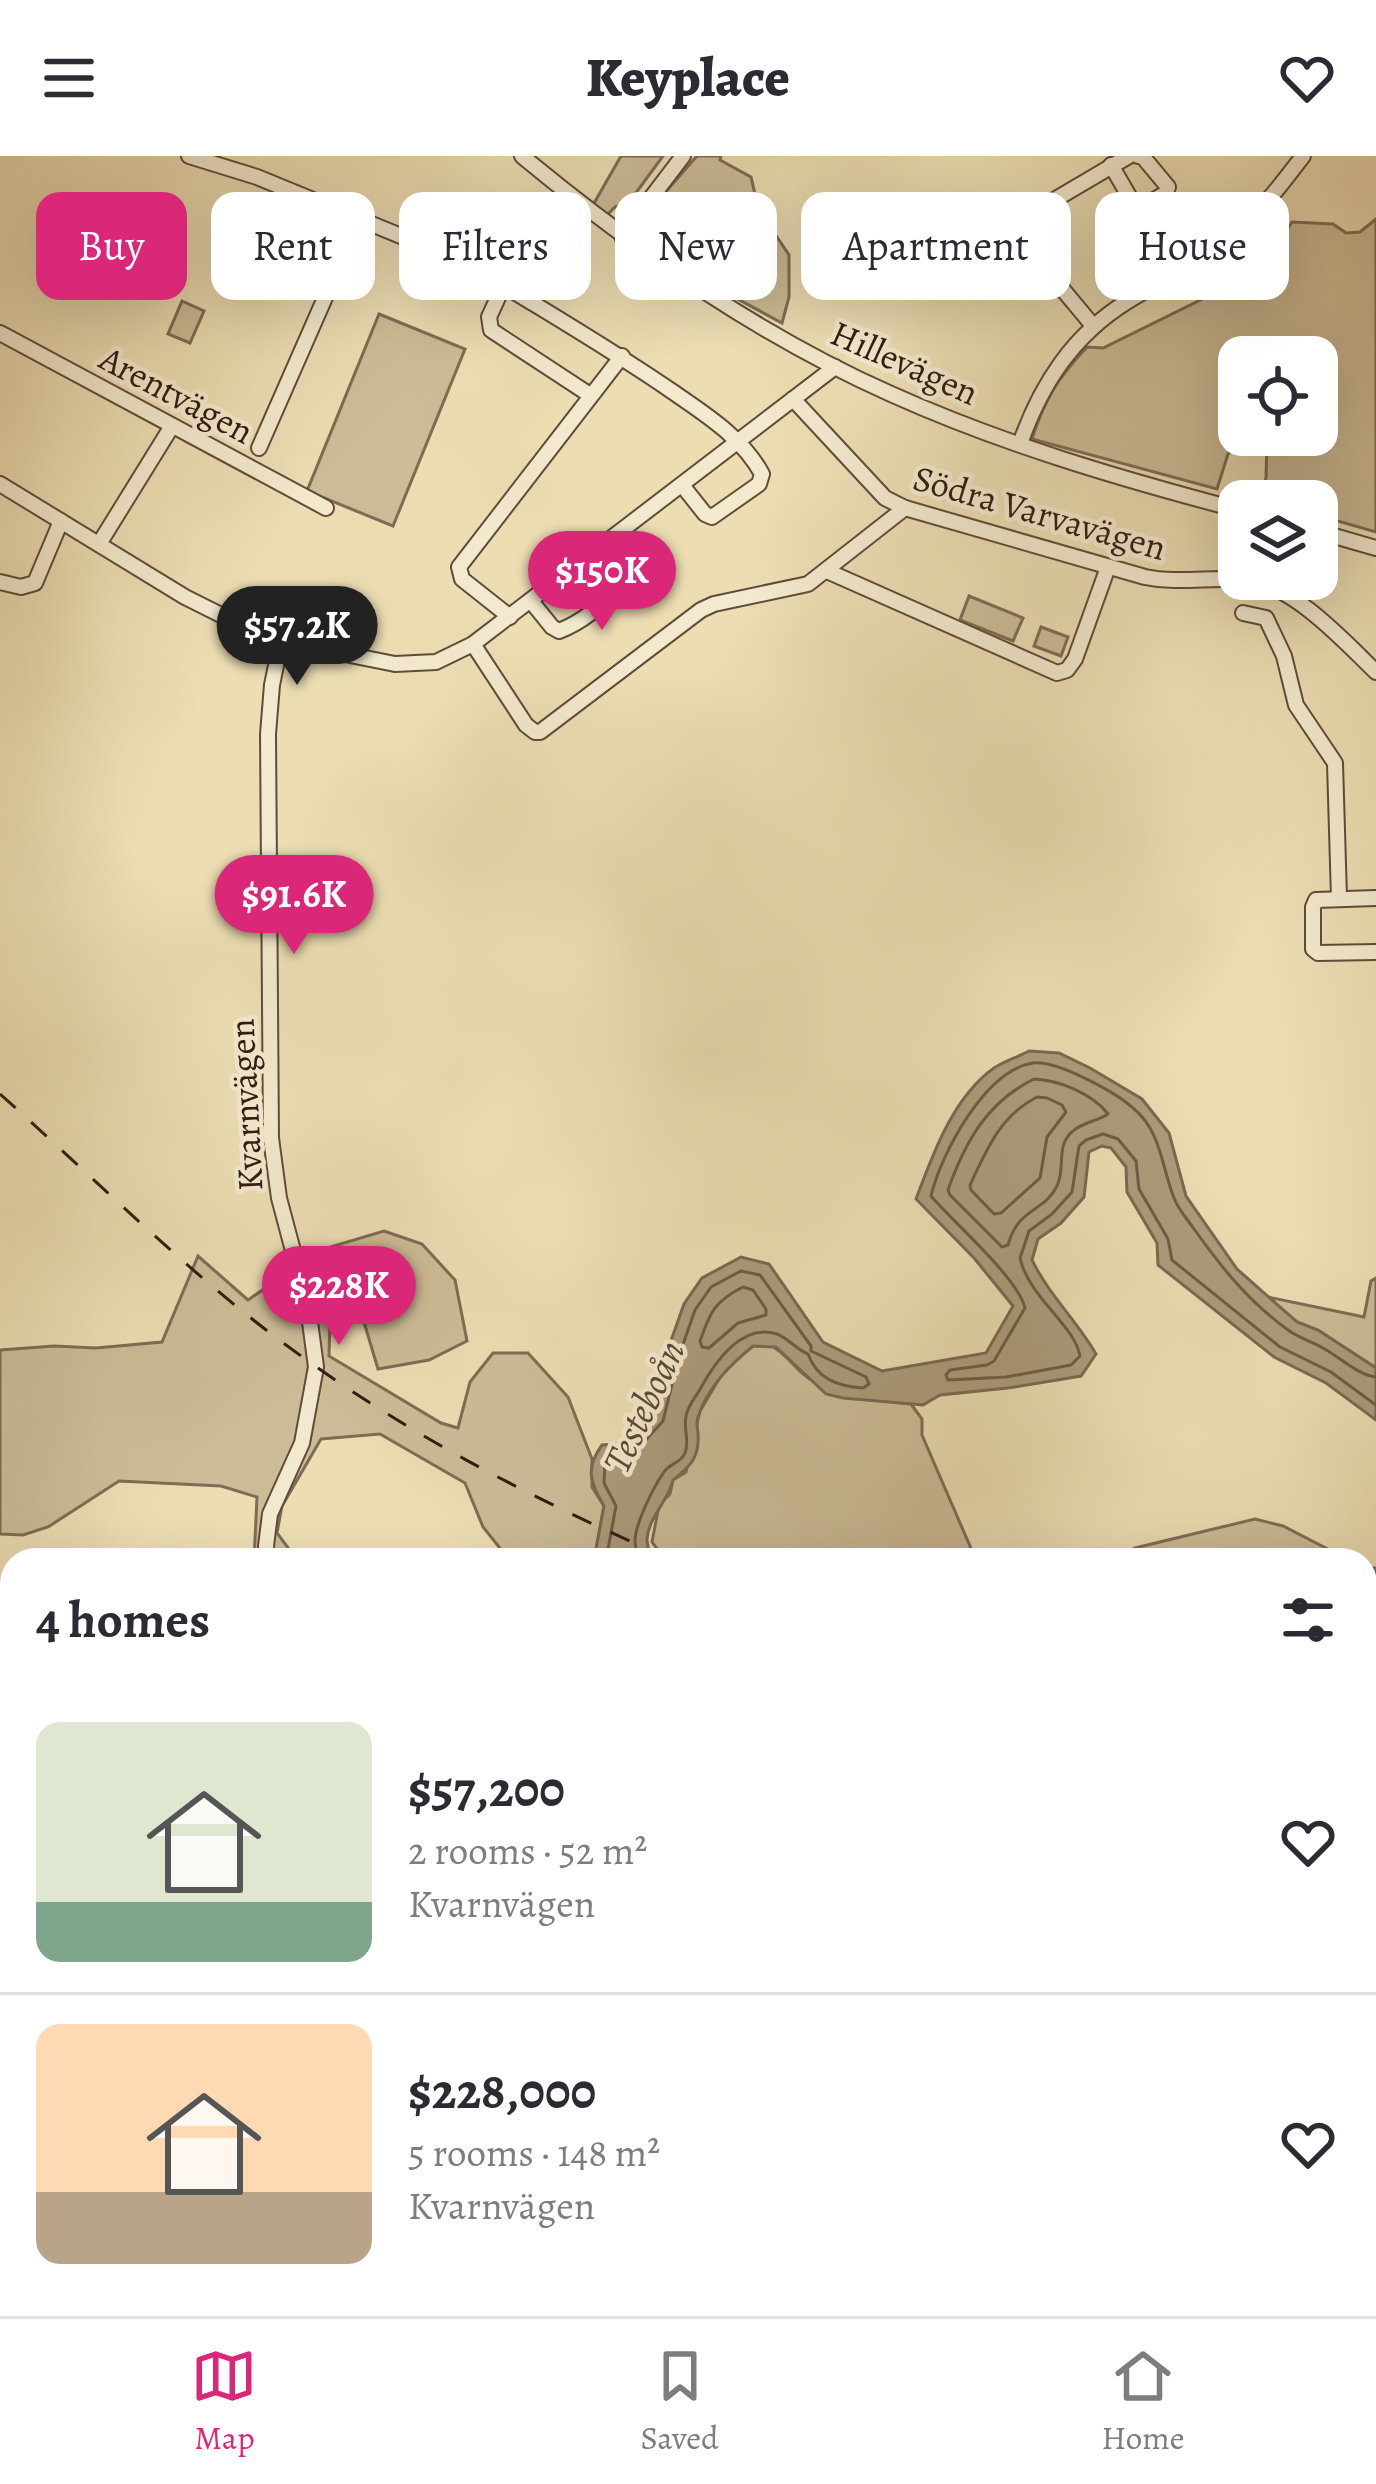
<!DOCTYPE html>
<html lang="en">
<head>
<meta charset="utf-8">
<style>
	:root { --surface:#fff; --page:#f2f2f3; --text:#2b2b33; --muted:#7c7c81; --line:#e1e1e2; --accent:#db2777 }
	body { margin:0; font-family:Alegreya,serif; background:var(--page); color:var(--text); height:100vh; display:flex; flex-direction:column; font-size:45px; white-space:nowrap }
	* { box-sizing:border-box; margin:0 }
	p { font-size:39px; color:var(--muted) }
	.icon { flex:none; width:66px; height:66px; fill:none; stroke:currentColor; stroke-width:2; stroke-linecap:round; stroke-linejoin:round }
	.map { position:relative; flex:1; overflow:hidden }
	.sheet { position:absolute; left:0px; top:1392px; width:1377px; height:768px; display:flex; flex-direction:column; background:var(--surface); border-radius:36px 36px 0 0; box-shadow:0 12px 48px #0002 }
	.sheet>* { flex:none }
	.guide { position:absolute; left:36px; top:36px; width:1305px; height:108px; display:flex; gap:24px }
	.buttons { position:absolute; left:1218px; top:180px; display:grid; gap:24px }
	.buttons a { display:grid; place-items:center; width:120px; height:120px; border-radius:24px; background:var(--surface); box-shadow:0 12px 48px #0002; font-size:60px }
	.price { position:absolute; translate:-50% -102px; padding:0 27px; border-radius:42px; background:var(--accent); color:#fff; font-size:39px; line-height:78px; filter:drop-shadow(0 3px 6px #0008) }
	.price::after { content:''; position:absolute; left:50%; top:72px; width:36px; height:27px; margin-left:-18px; background:inherit; clip-path:polygon(0 0,100% 0,50% 100%) }
	.price.current { background:#222; color:#fff }
	ul { padding:0; list-style:none }
	li { display:flex; align-items:center; gap:36px; height:300px; padding:0 36px }
	li+li { border-top:3px solid var(--line) }
	li span { display:grid; place-items:center; flex:none; width:336px; height:240px; border-radius:24px; color:#555 }
	li>.icon { margin-inline-start:auto }
	span .icon { width:144px; height:144px; fill:#fffc; stroke-width:1 }
	li b { font-size:51px }
	h2 { display:flex; justify-content:space-between; align-items:center; height:144px; padding:0 36px; font-size:51px }
	.chip { padding:0 42px; border-radius:24px; background:var(--surface); box-shadow:0 12px 48px #0002; font-size:42px; line-height:108px }
	.chip.current { background:var(--accent); color:#fff }
	header { display:flex; justify-content:space-between; align-items:center; height:156px; padding:0 36px; background:var(--surface); font-size:54px; font-weight:800 }
	.tab-bar { display:flex; justify-content:space-around; align-items:center; height:168px; border-top:3px solid var(--line); background:var(--surface); font-size:33px; color:var(--muted) }
	.tab-bar a { display:grid; justify-items:center; gap:6px }
	.tab-bar .current { color:var(--accent) }
	.map>svg:first-child { display:block }
	.green { fill:#ccbc97; stroke:#7e6c54; stroke-width:3 }
	.water { fill:#ac9b7c; stroke:#7b6851; stroke-width:3 }
	.lines { fill:none; stroke-linecap:round; stroke-linejoin:round }
	.shore { stroke:#6e5c46; stroke-width:3 }
	.minor-casing { stroke:#604c3a; stroke-width:18 }
	.minor { stroke:#f3e9ce; stroke-width:14 }
	.rail { stroke:#311c11; stroke-width:3; stroke-dasharray:21 21; stroke-linecap:butt }
	.labels { text-anchor:middle; stroke-width:9; stroke-linejoin:round; paint-order:stroke }
	.street-label { font-size:36px; fill:#311c11; stroke:#f3e9ce }
	.water-label { font-size:39px; font-style:italic; fill:#5c4836; stroke:#f3e9ce }
</style>
</head>
<body>
<header><svg class="icon" aria-label="menu" viewBox="0 0 24 24"><path d="M4 6h16M4 12h16M4 18h16"/></svg>Keyplace<svg class="icon" aria-label="heart" viewBox="0 0 24 24"><path d="M12 20l-8-8c-3-5 5-10 8-4 3-6 11-1 8 4z"/></svg></header>
<div class="map">
<svg width="1376" height="2160" viewBox="0 0 1376 2160">
	<rect width="100%" height="100%" fill="#ecddb3"/>
	<filter id="stains"><feTurbulence type="fractalNoise" baseFrequency=".00167" numOctaves="4"/><feColorMatrix values="0 0 0 0 .2 0 0 0 0 .09 0 0 0 0 .02 0 0 0 .5 -.17"/></filter>
	<radialGradient id="worn" r=".72"><stop offset=".6" stop-color="#630" stop-opacity="0"/><stop offset="1" stop-color="#630" stop-opacity=".3"/></radialGradient>
	<g class="green">
		<polygon points="621,0 663,0 630,45 615,51 606,60 593,49"/>
		<polygon points="697,0 721,0 720,4 751,21 755,38 769,69 789,99 789,141 782,167 706,126 639,80 648,56"/>
		<path d="M 1376,63 L 1376,376 L 1317,359 L 1317,345 L 1269,345 L 1259,342 L 1266,322 L 1267,283 L 1264,279 L 1317,279 L 1317,201 L 1239,201 L 1239,279 L 1248,279 L 1228,298 L 1217,333 L 1032,283 C 1045,242 1058,222 1087,191 L 1103,192 L 1261,114 L 1292,66 L 1333,68 L 1346,77 L 1360,76 Z"/>
		<polygon points="182,145 204,155 190,187 168,178"/>
		<polygon points="379,158 465,193 393,370 307,335"/>
		<polygon points="969,440 1023,462 1013,485 960,464"/>
		<polygon points="1041,471 1068,481 1061,500 1034,490"/>
		<polygon points="384,1075 422,1088 455,1124 467,1185 429,1204 378,1213 364,1166 330,1167 329,1200 441,1267 458,1272 470,1226 493,1197 528,1197 568,1241 592,1303 592,1331 604,1350 594,1404 518,1404 503,1396 483,1371 465,1327 380,1278 321,1283 282,1350 277,1377 297,1404 254,1404 257,1341 221,1330 119,1325 48,1371 23,1379 0,1378 0,1194 54,1190 96,1192 162,1186 198,1100 248,1144 320,1094"/>
		<polygon points="1376,1122 1376,1212 1318,1174 1297,1166 1268,1141 1364,1161 1371,1125"/>
		<path d="M 770,1189 C 787,1198 794,1212 807,1221 C 822,1233 891,1246 911,1248 L 922,1263 L 922,1279 L 976,1404 L 681,1404 L 658,1394 L 652,1386 L 659,1349 L 670,1338 L 673,1324 L 686,1316 L 700,1255 L 725,1213 L 753,1190 Z"/>
		<polygon points="1255,1363 1283,1370 1349,1404 1115,1404 1135,1392"/>
		<polygon points="1365,1412 1376,1412 1376,1434 1372,1437 1365,1525 1376,1549 1376,1664 1365,1662"/>
		<polygon points="0,1521 12,1523 12,2148 277,2148 275,2160 0,2160"/>
		<polygon points="1365,1822 1376,1823 1376,1902 1365,1895"/>
	</g>
	<g class="water">
		<path d="M 1029,895 L 1059,897 L 1090,912 L 1142,943 L 1169,977 L 1186,1040 L 1237,1113 L 1297,1166 L 1318,1174 L 1376,1212 L 1376,1264 L 1326,1227 L 1274,1201 L 1158,1109 L 1157,1087 L 1127,1036 L 1126,1011 L 1111,992 L 1102,990 L 1089,996 L 1084,1041 L 1061,1067 L 1038,1083 L 1032,1104 C 1049,1139 1077,1165 1096,1198 L 1081,1220 L 1008,1232 L 940,1239 L 923,1249 L 843,1242 L 826,1238 L 776,1191 L 753,1190 C 730,1209 709,1230 699,1258 C 696,1265 697,1269 698,1277 C 700,1302 690,1310 673,1324 C 669,1344 649,1360 647,1383 C 647,1390 650,1397 651,1404 L 594,1404 L 604,1350 C 590,1327 585,1312 602,1289 L 628,1287 L 653,1259 L 667,1196 L 684,1148 L 702,1122 L 741,1101 L 769,1108 L 823,1186 L 882,1215 L 986,1197 L 1013,1150 L 974,1102 L 916,1043 C 933,998 953,941 994,912 C 1005,905 1018,901 1029,895 Z"/>
		<polygon points="554,2148 610,2148 606,2160 557,2160"/>
	</g>
	<g class="lines">
		<g class="shore">
			<path d="M 1034,923 C 1059,924 1093,938 1108,958 C 1098,965 1083,966 1073,975 C 1055,989 1066,1012 1057,1030 C 1044,1057 1019,1050 1008,1089 L 1002,1091 L 950,1039 L 948,1034 C 965,986 987,946 1034,923 Z"/>
			<path d="M 1037,941 L 1047,942 L 1062,949 L 1066,956 L 1047,981 L 1040,1022 L 1001,1057 L 994,1058 L 971,1034 L 970,1029 C 987,993 1000,960 1037,941 Z"/>
			<path d="M 743,1131 L 753,1134 L 766,1153 L 766,1159 L 738,1167 L 709,1192 L 702,1191 L 700,1185 C 710,1156 715,1145 743,1131 Z"/>
			<path d="M 1376,1221 C 1359,1219 1343,1204 1328,1195 C 1315,1186 1300,1183 1288,1174 C 1248,1145 1222,1112 1194,1073 C 1187,1063 1178,1053 1174,1042 C 1161,1010 1162,976 1133,952 C 1115,936 1057,904 1033,907 C 985,914 941,998 931,1040 C 953,1066 1018,1122 1025,1152 L 994,1205 L 987,1209 L 950,1214 L 946,1219 L 948,1224 L 1006,1221 L 1071,1209 L 1080,1200 C 1074,1168 1029,1142 1020,1102 L 1029,1075 L 1052,1058 L 1072,1036 L 1079,990 L 1086,984 L 1103,978 L 1118,983 L 1136,1005 L 1139,1033 L 1168,1083 L 1172,1104 L 1280,1191 L 1331,1216 L 1376,1249"/>
			<path d="M 606,1404 L 616,1350 L 604,1327 L 605,1306 L 610,1301 L 635,1296 L 663,1265 L 679,1200 L 695,1154 L 711,1131 L 741,1115 L 760,1119 L 811,1190 L 811,1195 L 866,1221 L 869,1228 L 863,1232 C 837,1230 817,1223 808,1198 C 797,1194 788,1182 777,1178 C 740,1166 713,1209 699,1235 C 694,1243 688,1250 686,1260 C 683,1273 690,1285 685,1297 C 680,1308 670,1307 664,1316 C 654,1330 635,1368 635,1385 C 635,1392 638,1398 639,1404"/>
		</g>
		<defs>
			<g id="minor">
				<polyline points="189,0 257,21 435,94"/>
				<path d="M 522,0 C 632,91 760,180 891,238 C 1002,288 1121,323 1239,354"/>
				<polyline points="1111,9 1133,47 1144,50 1166,37 1168,31 1143,1 1138,0"/>
				<polyline points="622,80 683,0"/>
				<path d="M 1093,170 C 1079,152 1029,96 1023,78 C 1020,69 1023,67 1027,60 L 1129,0"/>
				<polyline points="0,177 326,352"/>
				<path d="M 590,239 L 491,174 L 489,161 L 501,135 L 513,135 C 567,168 621,200 673,236 C 706,259 742,281 762,318 L 759,328 L 712,361 L 705,358 L 682,329"/>
				<path d="M 793,243 L 885,342 L 905,352 L 1145,421 C 1180,428 1214,420 1248,424 C 1294,430 1344,485 1376,516"/>
				<path d="M 1020,288 C 1041,228 1073,179 1128,145 C 1162,124 1198,107 1229,82 C 1259,58 1281,29 1303,0"/>
				<polyline points="259,292 331,128"/>
				<polyline points="0,328 185,441 231,464 330,495 395,508 436,506 473,488 835,211"/>
				<polyline points="1317,375 1376,392"/>
				<polyline points="99,388 172,270"/>
				<polyline points="827,415 1057,517 1067,514 1075,503 1108,411"/>
				<polyline points="0,426 21,431 35,427 61,365"/>
				<path d="M 531,445 L 552,471 L 559,475 C 577,468 606,450 611,431 L 589,400"/>
				<polyline points="1243,457 1266,462 1284,500 1296,549 1335,607 1339,742"/>
				<polyline points="510,461 462,423 459,411 622,200"/>
				<polyline points="473,488 526,569 535,576 540,576 701,454 714,448 808,428 905,352"/>
				<polyline points="1376,742 1316,744 1313,751 1313,793 1318,797 1376,796"/>
				<polyline points="267,1404 266,1390 270,1358 302,1287 316,1211 308,1151 279,1042 271,982 268,578 272,529 282,480"/>
				<polyline points="0,1642 12,1641"/>
				<polyline points="1365,1762 1376,1761"/>
				<polyline points="1365,1975 1376,1970"/>
				<polyline points="1365,2048 1376,2043"/>
				<polyline points="1365,2098 1376,2127"/>
				<polyline points="946,2148 966,2160"/>
				<polyline points="1321,2148 1326,2160"/>
				<polyline points="456,2160 456,2148"/>
				<polyline points="1099,2160 1118,2148"/>
			</g>
		</defs>
		<use href="#minor" class="minor-casing"/>
		<use href="#minor" class="minor"/>
		<g class="rail">
			<path d="M 0,938 C 91,1019 178,1107 274,1180 C 401,1276 527,1340 672,1404"/>
			<polyline points="1365,1670 1376,1671"/>
		</g>
	</g>
	<g class="labels">
		<g class="street-label">
			<text transform="translate(905 206) rotate(24)" y="13">Hillevägen</text>
			<text transform="translate(177 238) rotate(28)" y="13">Arentvägen</text>
			<text transform="translate(1040 356) rotate(16)" y="13">Södra Varvavägen</text>
			<text transform="translate(245 949) rotate(-93)" y="13">Kvarnvägen</text>
		</g>
		<g class="water-label">
			<text transform="translate(643 1250) rotate(-65)" y="14">Testeboån</text>
		</g>
	</g>
	<rect width="100%" height="100%" filter="url(#stains)"/>
	<rect width="100%" height="100%" fill="url(#worn)"/>
</svg>
<div class="buttons">
<a><svg class="icon" aria-label="locate" viewBox="0 0 24 24"><circle cx="12" cy="12" r="6"/><path d="M12 2v4M12 18v4M2 12h4M18 12h4"/></svg></a>
<a><svg class="icon" aria-label="layers" viewBox="0 0 24 24"><path d="M12 4l9 5-9 5-9-5zM3 14l9 5 9-5"/></svg></a>
</div>
<b class="price" style="left:602px;top:477px">$150K</b>
<b class="price current" style="left:297px;top:532px">$57.2K</b>
<b class="price" style="left:294px;top:801px">$91.6K</b>
<b class="price" style="left:339px;top:1192px">$228K</b>
<div class="guide">
<a class="chip current">Buy</a>
<a class="chip">Rent</a>
<a class="chip">Filters</a>
<a class="chip">New</a>
<a class="chip">Apartment</a>
<a class="chip">House</a>
</div>
<section class="sheet">
<h2>4 homes<svg class="icon" aria-label="filters" viewBox="0 0 24 24"><path d="M4 7h16M4 17h16"/><circle cx="9" cy="7" r="2"/><circle cx="15" cy="17" r="2"/></svg></h2>
<ul>
<li><span style="background:linear-gradient(#dfe7d0 75%,#7fa58c 0)"><svg class="icon" aria-label="home" viewBox="0 0 24 24"><path d="M3 11l9-7 9 7M6 9v11h12V9"/></svg></span><div><b>$57,200</b><p>2 rooms · 52 m²</p><p>Kvarnvägen</p></div><svg class="icon" aria-label="heart" viewBox="0 0 24 24"><path d="M12 20l-8-8c-3-5 5-10 8-4 3-6 11-1 8 4z"/></svg></li>
<li><span style="background:linear-gradient(#ffd9b3 70%,#b9a48a 0)"><svg class="icon" aria-label="home" viewBox="0 0 24 24"><path d="M3 11l9-7 9 7M6 9v11h12V9"/></svg></span><div><b>$228,000</b><p>5 rooms · 148 m²</p><p>Kvarnvägen</p></div><svg class="icon" aria-label="heart" viewBox="0 0 24 24"><path d="M12 20l-8-8c-3-5 5-10 8-4 3-6 11-1 8 4z"/></svg></li>
</ul>
</section>
</div>
<nav class="tab-bar">
<a class="current"><svg class="icon" aria-label="map" viewBox="0 0 24 24"><path d="M3 6l6-2 6 2 6-2v14l-6 2-6-2-6 2zM9 4v14M15 6v14"/></svg>Map</a>
<a><svg class="icon" aria-label="saved" viewBox="0 0 24 24"><path d="M7 4h10v16l-5-4-5 4z"/></svg>Saved</a>
<a><svg class="icon" aria-label="home" viewBox="0 0 24 24"><path d="M3 11l9-7 9 7M6 9v11h12V9"/></svg>Home</a>
</nav>
</body>
</html>
